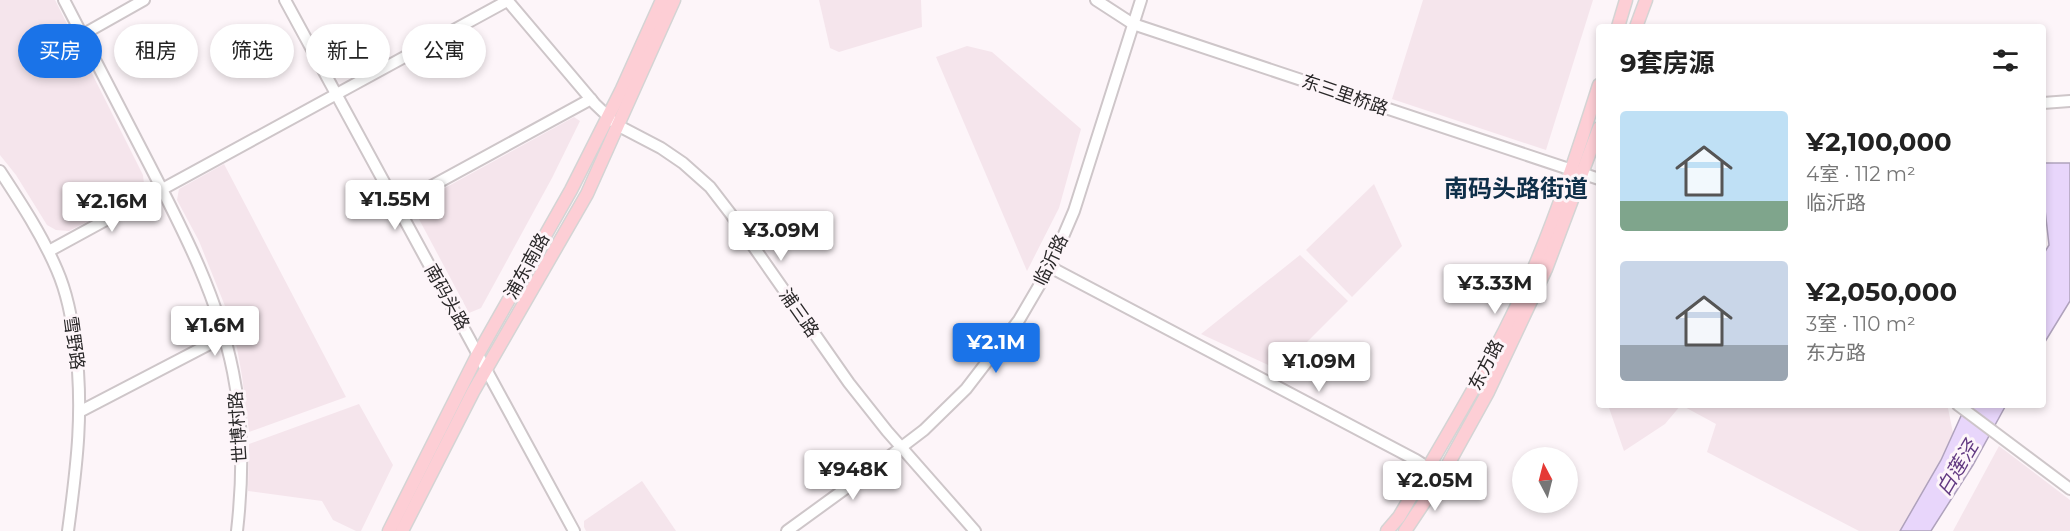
<!DOCTYPE html>
<html lang="zh">
<head>
<meta charset="utf-8">
<style>
	:root { --surface:#fff; --page:#f2f2f2; --text:#222; --muted:#767676; --accent:#1a73e8 }
	body { margin:0; font-family:Montserrat,"Noto Sans SC",sans-serif; background:var(--page); color:var(--text); height:100vh; display:flex; flex-direction:column; font-size:22px; white-space:nowrap }
	* { box-sizing:border-box; margin:0 }
	p { font-size:20px; color:var(--muted) }
	.icon { flex:none; width:33px; height:33px; fill:none; stroke:currentColor; stroke-width:2; stroke-linecap:round; stroke-linejoin:round }
	.map { position:relative; flex:1; overflow:hidden }
	.panel { position:absolute; left:1596px; top:24px; width:450px; height:384px; display:flex; flex-direction:column; background:var(--surface); border-radius:6px; box-shadow:0 3px 9px #0003 }
	.panel>* { flex:none }
	.top-card { position:absolute; left:18px; top:24px; width:570px; height:54px; display:flex; gap:12px }
	.needle { width:39px; rotate:353deg }
	.buttons { position:absolute; left:1512px; top:447px; display:grid; gap:12px }
	.buttons a { display:grid; place-items:center; width:66px; height:66px; border-radius:50%; background:var(--surface); box-shadow:0 3px 9px #0003; font-size:30px }
	.price { position:absolute; translate:-50% -51px; padding:0 14px; border-radius:6px; background:#fff; color:#222; font-size:20px; line-height:39px; filter:drop-shadow(0 2px 3px #0008) }
	.price::after { content:''; position:absolute; left:50%; top:36px; width:18px; height:14px; margin-left:-9px; background:inherit; clip-path:polygon(0 0,100% 0,50% 100%) }
	.price.selected { background:var(--accent); color:#fff }
	ul { padding:0; list-style:none }
	li { display:flex; align-items:center; gap:18px; height:150px; padding:0 24px }
	li span { display:grid; place-items:center; flex:none; width:168px; height:120px; border-radius:6px; color:#555 }
	li>.icon { margin-inline-start:auto }
	span .icon { width:72px; height:72px; fill:#fffc; stroke-width:1 }
	li b { font-size:26px }
	h2 { display:flex; justify-content:space-between; align-items:center; height:72px; padding:0 24px; font-size:26px }
	.pill { padding:0 21px; border-radius:27px; background:var(--surface); box-shadow:0 3px 9px #0003; font-size:21px; line-height:54px }
	.pill.selected { background:var(--accent); color:#fff }
	.map>svg:first-child { display:block }
	.built { fill:#f5e5ec }
	.water { fill:#e8d6fb; stroke:#afa2bc; stroke-width:1.5 }
	.lines { fill:none; stroke-linecap:round; stroke-linejoin:round }
	.minor-casing { stroke:#cec6c9; stroke-width:14 }
	.major-casing { stroke:#d4d4d4; stroke-width:15 }
	.minor { stroke:#fff; stroke-width:10 }
	.major { stroke:#fdced5; stroke-width:12 }
	.labels { text-anchor:middle; stroke-width:6; stroke-linejoin:round; paint-order:stroke }
	.street-label { font-size:18px; fill:#2a2829; stroke:#fdf5f9 }
	.water-label { font-size:20px; font-style:italic; fill:#623a82; stroke:#fdf5f9 }
	.district-label { font-size:24px; font-weight:bold; fill:#0f2f49; stroke:#fdf5f9 }
</style>
</head>
<body>
<div class="map">
<svg width="2070" height="531" viewBox="0 0 2070 531">
	<rect width="100%" height="100%" fill="#fdf5f9"/>
	<g class="built">
		<polygon points="0,0 55,0 143,175 144,184 142,194 69,231 56,230 47,225 16,175 0,155"/>
		<polygon points="819,0 921,0 922,27 839,52 830,48"/>
		<polygon points="1423,0 1593,0 1546,150 1392,99"/>
		<polygon points="967,46 992,52 1081,129 1059,208 1027,271 936,57"/>
		<polygon points="574,117 580,121 552,178 481,308 469,313 412,206"/>
		<polygon points="224,164 346,397 249,432 242,376 237,348 227,311 199,241 177,200 179,189"/>
		<polygon points="1374,184 1402,246 1352,297 1306,250"/>
		<polygon points="1300,255 1348,301 1279,370 1201,334"/>
		<polygon points="359,404 393,465 361,531 356,531 333,520 322,501 248,491 249,444"/>
		<polygon points="1608,405 1944,405 1948,408 1953,433 1941,459 1900,531 1859,531 1707,452 1716,424 1681,405 1665,424 1624,451"/>
		<polygon points="1999,446 2070,500 2070,531 1953,531"/>
		<polygon points="642,481 676,531 586,531 584,527 584,521"/>
	</g>
	<g class="water">
		<polygon points="2043,163 2070,163 2070,301 2043,345 2043,255 2049,245 2043,192"/>
		<polygon points="1966,405 2006,405 1973,465 1931,531 1900,531 1941,460"/>
	</g>
	<g class="lines">
		<defs>
			<g id="minor">
				<path d="M 64,0 C 92,54 120,108 148,162 C 183,230 218,297 233,372 C 244,425 243,478 237,531"/>
				<path d="M 285,0 C 382,177 478,354 574,531"/>
				<polyline points="507,0 595,104 617,125 661,148 683,163 710,187 730,213 849,383 887,431 975,531"/>
				<polyline points="1096,0 1133,24 1599,179"/>
				<polyline points="82,35 144,0"/>
				<polyline points="2043,103 2070,101"/>
				<path d="M 0,171 C 21,203 42,235 57,270 C 67,293 71,316 75,341 C 84,409 77,464 68,531"/>
				<polyline points="397,205 591,99"/>
				<polyline points="49,251 507,1"/>
				<polyline points="1050,267 1416,460 1457,486"/>
				<polyline points="1958,405 2070,489"/>
				<polyline points="81,411 225,336"/>
				<polyline points="787,531 882,462 924,430 966,389 1019,320 1050,267 1074,211 1141,0"/>
			</g>
			<g id="major">
				<polyline points="1618,27 1626,0"/>
				<polyline points="1636,27 1646,0"/>
				<polyline points="389,531 478,354 571,190 621,91 662,0"/>
				<polyline points="402,531 473,392 587,194 674,0"/>
				<path d="M 1387,531 L 1399,517 C 1444,440 1491,364 1528,282 C 1556,218 1578,151 1599,85"/>
				<polyline points="1405,531 1441,477 1488,392 1546,269 1599,128"/>
			</g>
		</defs>
		<use href="#minor" class="minor-casing"/>
		<use href="#major" class="major-casing"/>
		<use href="#minor" class="minor"/>
		<use href="#major" class="major"/>
	</g>
	<g class="labels">
		<g class="street-label">
			<text transform="translate(1345 95) rotate(19)" y="6">东三里桥路</text>
			<text transform="translate(1051 260) rotate(-64)" y="6">临沂路</text>
			<text transform="translate(527 266) rotate(-61)" y="6">浦东南路</text>
			<text transform="translate(447 297) rotate(61)" y="6">南码头路</text>
			<text transform="translate(799 313) rotate(55)" y="6">浦三路</text>
			<text transform="translate(74 343) rotate(82)" y="6">雪野路</text>
			<text transform="translate(1486 365) rotate(-63)" y="6">东方路</text>
			<text transform="translate(238 427) rotate(-94)" y="6">世博村路</text>
		</g>
		<g class="water-label">
			<text transform="translate(1957 468) rotate(-59)" y="7">白莲泾</text>
		</g>
		<g class="district-label">
			<text x="1516" y="197">南码头路街道</text>
		</g>
	</g>
</svg>
<div class="buttons">
<a><svg class="needle" viewBox="-14 -14 28 28"><path d="M0-13l5 13h-10z" fill="#e53935"/><path d="M0 13l5-13h-10z" fill="#767676"/></svg></a>
</div>
<b class="price" style="left:395px;top:231px">¥1.55M</b>
<b class="price" style="left:112px;top:233px">¥2.16M</b>
<b class="price" style="left:781px;top:262px">¥3.09M</b>
<b class="price" style="left:1495px;top:315px">¥3.33M</b>
<b class="price" style="left:215px;top:357px">¥1.6M</b>
<b class="price selected" style="left:996px;top:374px">¥2.1M</b>
<b class="price" style="left:1319px;top:393px">¥1.09M</b>
<b class="price" style="left:853px;top:501px">¥948K</b>
<b class="price" style="left:1435px;top:512px">¥2.05M</b>
<div class="top-card">
<a class="pill selected">买房</a>
<a class="pill">租房</a>
<a class="pill">筛选</a>
<a class="pill">新上</a>
<a class="pill">公寓</a>
</div>
<section class="panel">
<h2>9套房源<svg class="icon" aria-label="filters" viewBox="0 0 24 24"><path d="M4 7h16M4 17h16"/><circle cx="9" cy="7" r="2"/><circle cx="15" cy="17" r="2"/></svg></h2>
<ul>
<li><span style="background:linear-gradient(#bfe0f5 75%,#7fa58c 0)"><svg class="icon" aria-label="home" viewBox="0 0 24 24"><path d="M3 11l9-7 9 7M6 9v11h12V9"/></svg></span><div><b>¥2,100,000</b><p>4室 · 112 m²</p><p>临沂路</p></div></li>
<li><span style="background:linear-gradient(#c9d6e8 70%,#9aa5b1 0)"><svg class="icon" aria-label="home" viewBox="0 0 24 24"><path d="M3 11l9-7 9 7M6 9v11h12V9"/></svg></span><div><b>¥2,050,000</b><p>3室 · 110 m²</p><p>东方路</p></div></li>
</ul>
</section>
</div>
</body>
</html>
